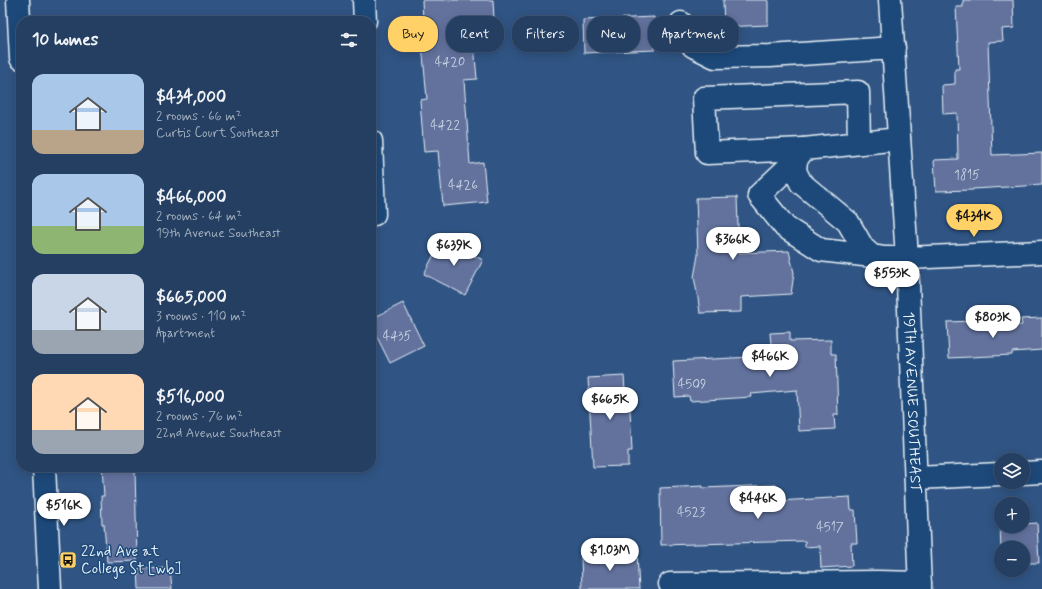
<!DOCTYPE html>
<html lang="en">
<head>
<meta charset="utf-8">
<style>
	:root { --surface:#243f62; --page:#2c4668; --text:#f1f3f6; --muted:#a3afbe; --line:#415877; --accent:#ffd166 }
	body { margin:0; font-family:Mynerve,sans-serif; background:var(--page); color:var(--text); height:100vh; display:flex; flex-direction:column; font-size:15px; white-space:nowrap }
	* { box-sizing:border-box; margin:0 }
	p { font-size:13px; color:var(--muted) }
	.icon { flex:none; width:22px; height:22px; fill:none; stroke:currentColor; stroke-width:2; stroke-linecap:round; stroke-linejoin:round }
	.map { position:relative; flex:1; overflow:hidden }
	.panel { position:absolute; left:16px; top:16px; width:360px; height:456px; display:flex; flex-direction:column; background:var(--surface); border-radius:16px; box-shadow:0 2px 10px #0003,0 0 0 1px var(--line) }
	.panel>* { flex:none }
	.guide { position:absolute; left:388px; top:16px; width:380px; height:36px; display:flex; gap:8px }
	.tools { position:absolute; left:994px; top:453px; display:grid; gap:8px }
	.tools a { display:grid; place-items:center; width:36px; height:36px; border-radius:50%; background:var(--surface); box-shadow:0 2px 10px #0003,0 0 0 1px var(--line); font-size:20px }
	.price { position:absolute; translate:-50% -34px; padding:0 9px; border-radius:14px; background:#fff; color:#222; font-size:13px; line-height:26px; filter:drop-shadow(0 1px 2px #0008) }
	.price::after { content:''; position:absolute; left:50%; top:24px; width:12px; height:9px; margin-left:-6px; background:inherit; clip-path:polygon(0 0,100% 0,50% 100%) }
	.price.on { background:var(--accent); color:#111 }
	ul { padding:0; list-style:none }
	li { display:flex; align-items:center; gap:12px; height:100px; padding:0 16px }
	li span { display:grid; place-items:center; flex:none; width:112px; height:80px; border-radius:12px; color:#555 }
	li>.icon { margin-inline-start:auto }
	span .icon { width:48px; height:48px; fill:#fffc; stroke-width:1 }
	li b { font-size:17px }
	h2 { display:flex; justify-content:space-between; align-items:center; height:48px; padding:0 16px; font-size:17px }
	.chip { padding:0 14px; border-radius:16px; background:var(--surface); box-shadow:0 2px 10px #0003,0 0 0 1px var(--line); font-size:14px; line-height:36px }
	.chip.on { background:var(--accent); color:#111 }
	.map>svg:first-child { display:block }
	.building { fill:#62729d; stroke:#e8f1f8 }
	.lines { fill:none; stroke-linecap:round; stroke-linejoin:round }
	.minor-casing { stroke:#e8f1f8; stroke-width:25 }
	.minor { stroke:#1f4a7a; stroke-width:22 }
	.labels { text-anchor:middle; stroke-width:3; stroke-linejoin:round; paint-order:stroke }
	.number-label { font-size:13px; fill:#c6d1e1 }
	.street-label { font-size:15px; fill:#e8f1f8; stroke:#1f4a7a }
	.poi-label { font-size:15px; fill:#e8f1f8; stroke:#1f4a7a; text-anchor:start }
</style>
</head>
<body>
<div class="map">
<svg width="1042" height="589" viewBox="0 0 1042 589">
	<rect width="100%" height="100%" fill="#305483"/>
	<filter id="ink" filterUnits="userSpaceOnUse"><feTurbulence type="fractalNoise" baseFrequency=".025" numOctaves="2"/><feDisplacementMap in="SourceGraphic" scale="8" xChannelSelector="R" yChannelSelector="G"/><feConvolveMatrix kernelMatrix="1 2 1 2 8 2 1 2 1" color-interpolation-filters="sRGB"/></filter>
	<g filter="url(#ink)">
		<g class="building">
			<polygon points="422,0 493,0 494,19 472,21 477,79 464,80 470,164 483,162 487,202 443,206 438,151 424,152 420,100 427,99 422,44 424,44"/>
			<polygon points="723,0 768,0 768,25 724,27"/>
			<polygon points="963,0 1013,0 1014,28 1002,29 1003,41 988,42 992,155 1042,153 1042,185 973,189 973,190 936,191 934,160 958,159 957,113 943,114 942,85 955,84 955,69 959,69 956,7 963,7"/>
			<polygon points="654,17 655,50 584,53 583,20"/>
			<polygon points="737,197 739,253 789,251 794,273 791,294 741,297 741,312 700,313 698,298 694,277 698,255 696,198"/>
			<polygon points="442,239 483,260 465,295 424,274"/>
			<polygon points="403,303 424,346 390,363 371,325 371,319"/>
			<polygon points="1042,318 1042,350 1012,352 1012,355 949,358 947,322 975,321 976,327 1022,325 1021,319"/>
			<polygon points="790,332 790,341 831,340 831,354 836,354 838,415 834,415 835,429 799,431 797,390 751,394 752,397 690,401 689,396 675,397 673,361 772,356 770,333"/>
			<polygon points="624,376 625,390 629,390 632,451 628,451 628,466 593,467 588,378"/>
			<polygon points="102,467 135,467 137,561 107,562 104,524 102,524 101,496 104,496"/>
			<polygon points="776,485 777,501 850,497 851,510 855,510 857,543 851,543 852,566 821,568 820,546 805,547 805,541 661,545 660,488 703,486 703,488"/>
			<polygon points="1037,523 1039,563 1023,563 1023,548 1001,548 1001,549 1000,526 1023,526 1023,524"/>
			<polygon points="637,554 639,589 582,589 581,556"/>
			<polygon points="170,568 172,589 139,589 138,569"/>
		</g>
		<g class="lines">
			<defs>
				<g id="minor">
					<polyline points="18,0 21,58"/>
					<polyline points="364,0 365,21"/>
					<path id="s1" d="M 890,0 L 907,258 L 920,589"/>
					<polyline points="681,23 693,46 715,57 770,56 894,48"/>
					<polyline points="899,139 804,149 796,160 795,171 801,183 848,222 863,248 872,256 885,258 907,258 1042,252"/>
					<polyline points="371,141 374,214"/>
					<polyline points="804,149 707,153 704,98 858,92 859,143"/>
					<polyline points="796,160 759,195 785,227 821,250 872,256"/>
					<polyline points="44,467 50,589"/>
					<polyline points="1023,473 1042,472"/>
					<polyline points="916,478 1001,474"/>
					<polyline points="670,584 877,582 920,583"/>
				</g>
			</defs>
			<use href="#minor" class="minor-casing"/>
			<use href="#minor" class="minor"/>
		</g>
	</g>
	<defs>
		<symbol id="bus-square" viewBox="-11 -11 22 22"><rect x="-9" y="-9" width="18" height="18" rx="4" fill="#ffd166" stroke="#1f4a7a"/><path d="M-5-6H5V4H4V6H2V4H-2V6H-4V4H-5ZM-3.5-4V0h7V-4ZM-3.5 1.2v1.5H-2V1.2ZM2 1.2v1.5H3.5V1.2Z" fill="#111"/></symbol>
	</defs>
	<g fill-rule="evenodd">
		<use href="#bus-square" x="58" y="550" width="20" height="20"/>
	</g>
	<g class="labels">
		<g class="number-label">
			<text x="450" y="66">4420</text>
			<text x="445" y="129">4422</text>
			<text x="967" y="179">1815</text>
			<text x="463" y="189">4426</text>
			<text x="397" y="340">4435</text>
			<text x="692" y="388">4509</text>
			<text x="691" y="516">4523</text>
			<text x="830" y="531">4517</text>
		</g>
		<g class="street-label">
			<text dy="5" stroke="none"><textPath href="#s1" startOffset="403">19TH AVENUE SOUTHEAST</textPath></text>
		</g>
		<g class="poi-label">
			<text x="81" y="556">22nd Ave at<tspan x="81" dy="17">College St [wb]</tspan></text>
		</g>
	</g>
</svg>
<div class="tools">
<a><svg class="icon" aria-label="layers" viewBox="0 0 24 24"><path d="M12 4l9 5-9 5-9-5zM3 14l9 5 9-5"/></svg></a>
<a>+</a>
<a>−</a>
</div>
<b class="price on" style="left:974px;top:238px">$434K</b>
<b class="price" style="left:733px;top:261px">$366K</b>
<b class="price" style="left:454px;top:267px">$639K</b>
<b class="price" style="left:892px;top:295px">$553K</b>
<b class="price" style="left:993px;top:339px">$803K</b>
<b class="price" style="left:770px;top:378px">$466K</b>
<b class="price" style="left:610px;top:421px">$665K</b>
<b class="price" style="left:758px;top:520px">$446K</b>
<b class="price" style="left:64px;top:527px">$516K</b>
<b class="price" style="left:610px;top:572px">$1.03M</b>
<div class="guide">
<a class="chip on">Buy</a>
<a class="chip">Rent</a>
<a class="chip">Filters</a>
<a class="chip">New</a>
<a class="chip">Apartment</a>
</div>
<section class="panel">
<h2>10 homes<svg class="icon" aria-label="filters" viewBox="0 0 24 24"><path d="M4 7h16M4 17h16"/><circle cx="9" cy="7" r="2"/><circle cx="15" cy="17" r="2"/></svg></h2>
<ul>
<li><span style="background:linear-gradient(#a9c7e8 70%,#b9a48a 0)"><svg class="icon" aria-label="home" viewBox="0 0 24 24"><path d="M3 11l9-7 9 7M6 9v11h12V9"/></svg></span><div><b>$434,000</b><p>2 rooms · 66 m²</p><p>Curtis Court Southeast</p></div></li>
<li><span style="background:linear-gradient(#a9c7e8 65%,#8fb573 0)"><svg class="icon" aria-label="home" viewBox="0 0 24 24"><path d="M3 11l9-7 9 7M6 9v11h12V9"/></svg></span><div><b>$466,000</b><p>2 rooms · 64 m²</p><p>19th Avenue Southeast</p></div></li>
<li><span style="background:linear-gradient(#c9d6e8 70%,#9aa5b1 0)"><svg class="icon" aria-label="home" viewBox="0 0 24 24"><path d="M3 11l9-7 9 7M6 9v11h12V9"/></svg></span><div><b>$665,000</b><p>3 rooms · 110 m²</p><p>Apartment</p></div></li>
<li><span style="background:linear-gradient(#ffd9b3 70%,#9aa5b1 0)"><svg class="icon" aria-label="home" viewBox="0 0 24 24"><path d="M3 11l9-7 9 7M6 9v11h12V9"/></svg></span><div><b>$516,000</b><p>2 rooms · 76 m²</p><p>22nd Avenue Southeast</p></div></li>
</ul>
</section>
</div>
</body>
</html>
